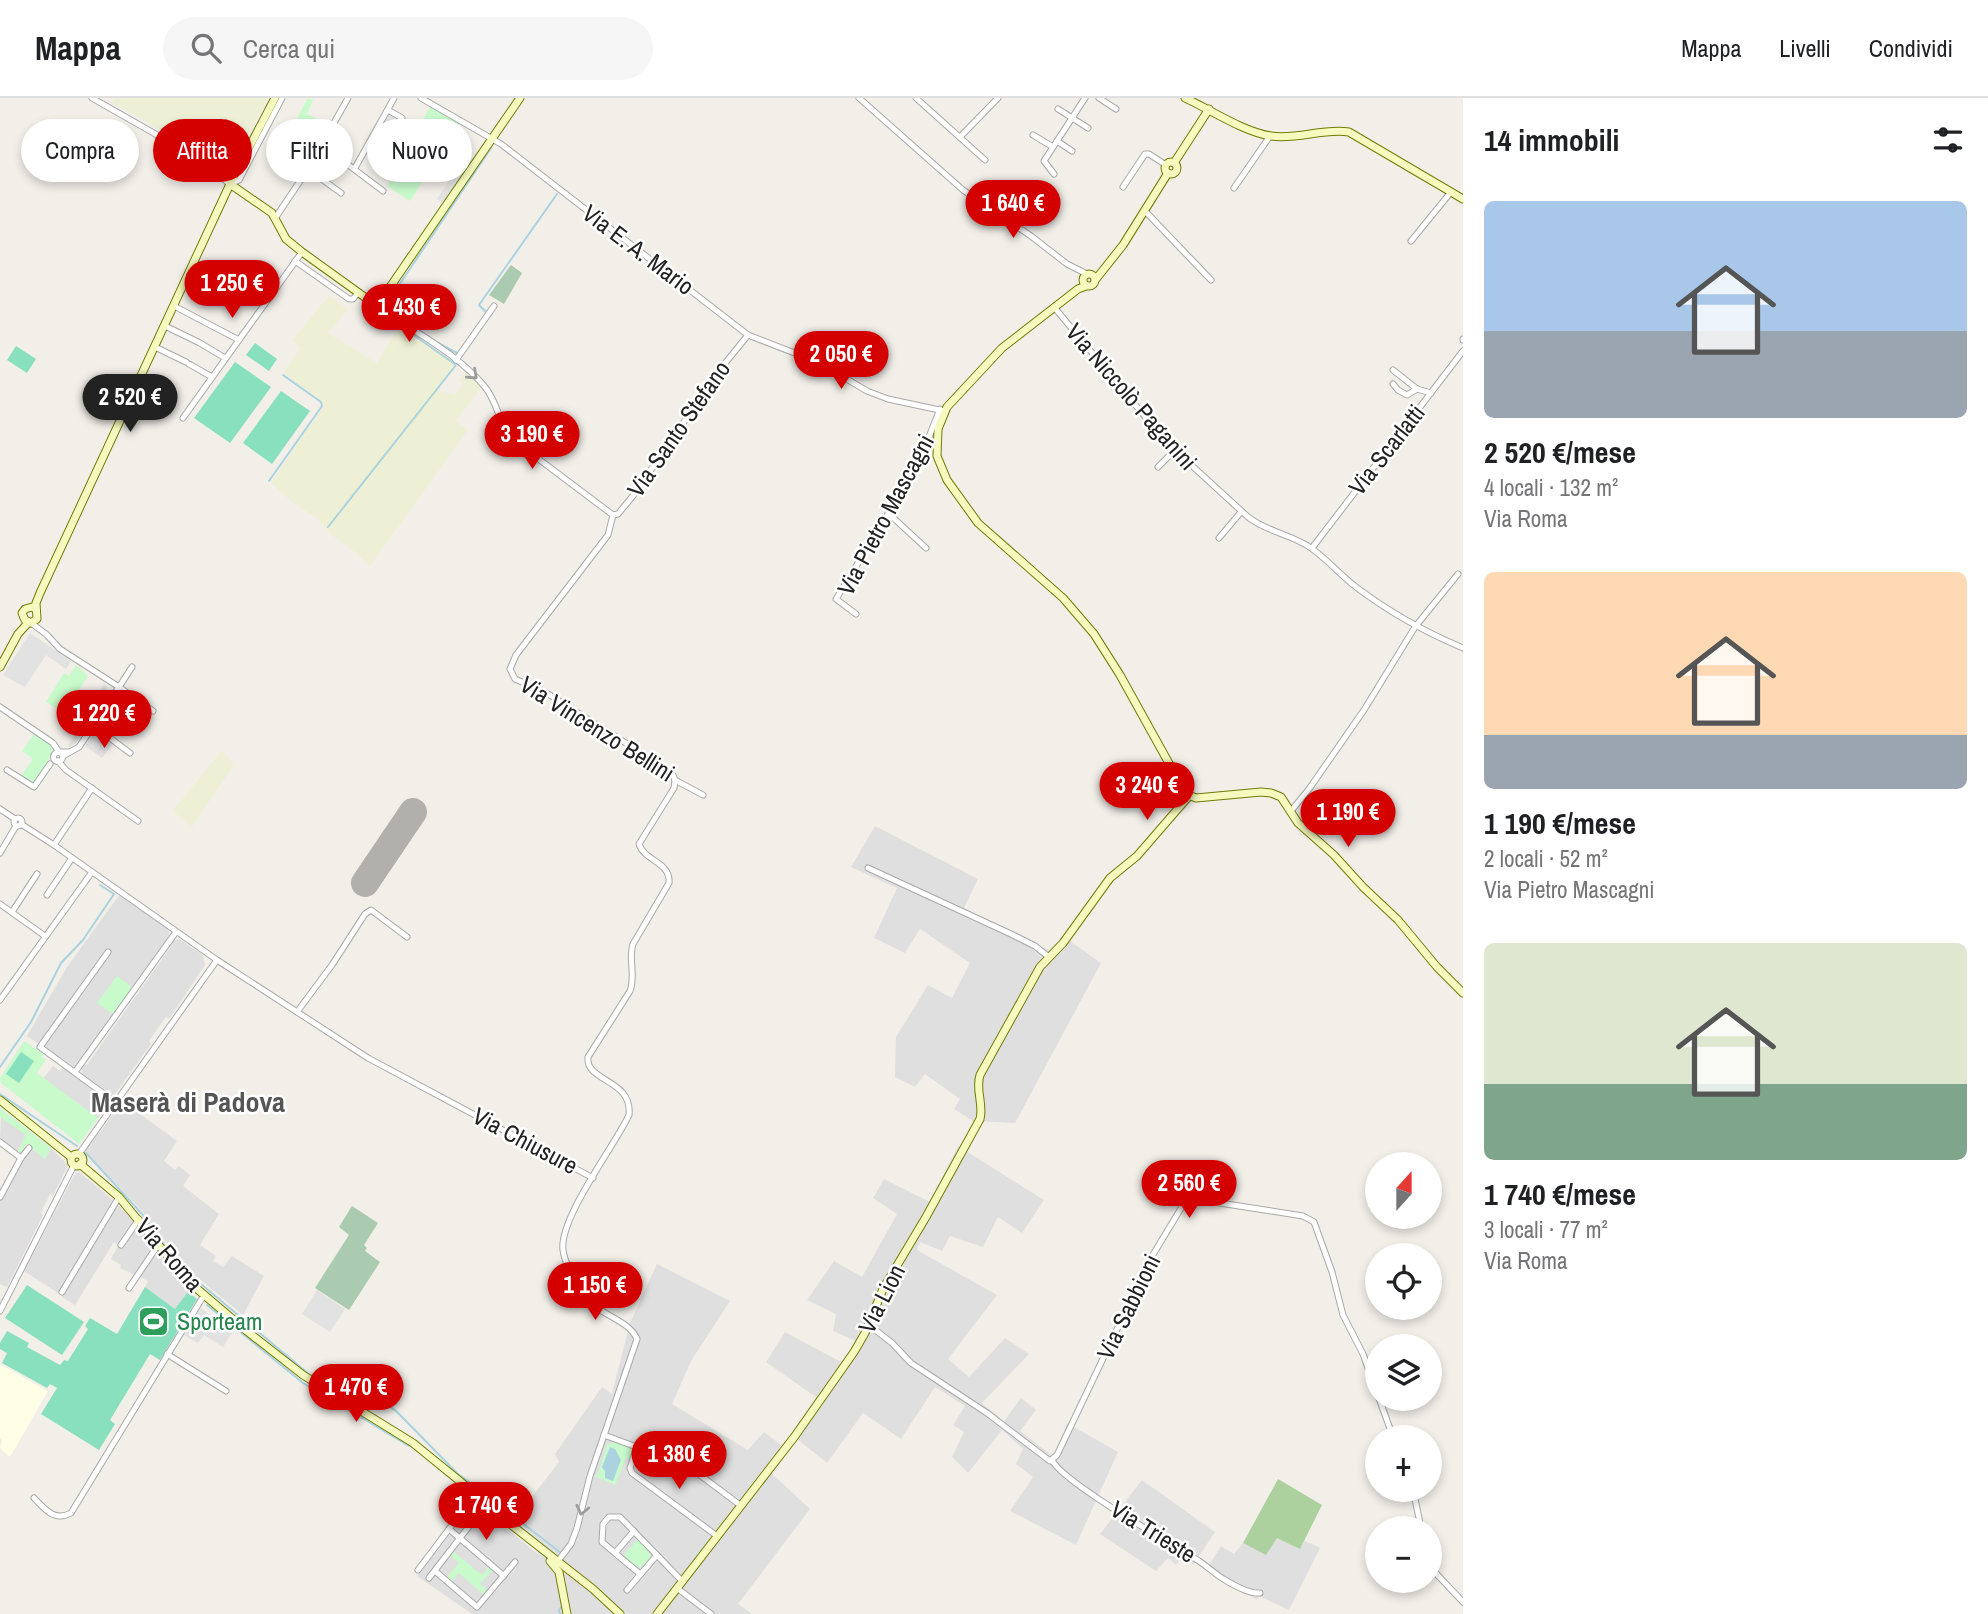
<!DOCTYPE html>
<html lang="it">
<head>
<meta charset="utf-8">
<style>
	:root { --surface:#fff; --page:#f6f6f6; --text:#202124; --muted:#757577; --line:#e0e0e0; --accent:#d40000 }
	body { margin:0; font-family:"Archivo Narrow",sans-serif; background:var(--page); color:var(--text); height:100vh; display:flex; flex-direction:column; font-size:26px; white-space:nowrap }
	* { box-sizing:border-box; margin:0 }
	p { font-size:23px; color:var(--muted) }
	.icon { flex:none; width:38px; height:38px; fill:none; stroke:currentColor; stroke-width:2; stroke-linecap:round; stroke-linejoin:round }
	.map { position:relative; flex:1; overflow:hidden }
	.panel { display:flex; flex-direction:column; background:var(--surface); width:525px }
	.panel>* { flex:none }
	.guide { position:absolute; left:21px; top:21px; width:665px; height:63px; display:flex; gap:14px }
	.needle { width:46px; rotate:21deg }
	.buttons { position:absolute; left:1365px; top:1054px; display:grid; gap:14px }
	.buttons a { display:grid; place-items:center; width:77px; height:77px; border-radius:50%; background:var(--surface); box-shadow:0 4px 10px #0003; font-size:35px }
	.price { position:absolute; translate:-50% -60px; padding:0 16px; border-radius:24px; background:var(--accent); color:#fff; font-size:23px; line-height:46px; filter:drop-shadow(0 2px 4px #0008) }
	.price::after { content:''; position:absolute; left:50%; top:42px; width:21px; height:16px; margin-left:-10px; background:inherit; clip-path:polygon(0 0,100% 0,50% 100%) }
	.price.on { background:#222; color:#fff }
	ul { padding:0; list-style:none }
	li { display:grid; align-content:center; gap:14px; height:371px; padding:0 21px }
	li span { display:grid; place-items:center; height:217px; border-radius:10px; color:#555 }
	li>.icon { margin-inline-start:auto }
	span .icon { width:126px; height:126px; fill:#fffc; stroke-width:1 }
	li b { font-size:30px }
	h2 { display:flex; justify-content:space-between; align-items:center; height:84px; padding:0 21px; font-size:30px }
	.tag { padding:0 24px; border-radius:32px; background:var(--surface); box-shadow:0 4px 10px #0003; font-size:24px; line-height:63px }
	.tag.on { background:var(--accent); color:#fff }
	header { display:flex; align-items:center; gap:42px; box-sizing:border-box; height:98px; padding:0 35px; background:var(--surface); border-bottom:2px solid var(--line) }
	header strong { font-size:33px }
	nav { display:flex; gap:38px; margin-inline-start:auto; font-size:24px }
	.search { width:490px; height:63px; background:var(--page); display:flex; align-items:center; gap:18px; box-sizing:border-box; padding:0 24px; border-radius:38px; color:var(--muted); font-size:26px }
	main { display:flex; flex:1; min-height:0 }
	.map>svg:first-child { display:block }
	.residential { fill:#e0dfdf }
	.education { fill:#ffffe5 }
	.farmland { fill:#eef0d5 }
	.forest { fill:#add19e }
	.cemetery { fill:#aacbaf }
	.park { fill:#c8facc }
	.pitch { fill:#88e0be }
	.parking { fill:#e2e2e2 }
	.water { fill:#aad3df }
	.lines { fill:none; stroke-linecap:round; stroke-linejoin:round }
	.stream { stroke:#aad3df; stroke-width:2 }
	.runway { stroke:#b1b0ac; stroke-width:28 }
	.street-casing { stroke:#a9a9a9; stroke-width:7 }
	.secondary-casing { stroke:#707d05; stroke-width:9 }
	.street { stroke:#fff; stroke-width:5 }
	.secondary { stroke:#f7fabf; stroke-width:7 }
	.oneway { stroke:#9c9c9c }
	.labels { text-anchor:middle; stroke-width:5; stroke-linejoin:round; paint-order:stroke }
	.street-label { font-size:24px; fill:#222; stroke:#fff }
	.leisure-label { font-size:24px; fill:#27864d; stroke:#fff; text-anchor:start }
	.quarter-label { font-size:28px; font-weight:bold; fill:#555; stroke:#fff }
</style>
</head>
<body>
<header>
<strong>Mappa</strong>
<div class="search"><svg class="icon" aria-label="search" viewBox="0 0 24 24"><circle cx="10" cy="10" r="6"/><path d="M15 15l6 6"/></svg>Cerca qui</div>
<nav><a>Mappa</a><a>Livelli</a><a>Condividi</a></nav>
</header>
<main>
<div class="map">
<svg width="1463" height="1516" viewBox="0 0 1463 1516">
	<rect width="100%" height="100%" fill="#f2efe9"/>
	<g class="residential">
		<polygon points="875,728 978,781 964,810 1049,852 1063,838 1101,865 1015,1025 973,1023 954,1011 960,1001 925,976 915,989 895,979 896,939 928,887 952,900 970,865 920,831 905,855 874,840 897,790 851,769"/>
		<polygon points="120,796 169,832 169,838 76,968 73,968 27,938 67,869"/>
		<polygon points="179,841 203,857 205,867 169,921 166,919 149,943 151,946 115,996 111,997 83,977 81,971 85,966 87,967 170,850 169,849 174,842"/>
		<polygon points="53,968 60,973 63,969 107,1001 108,1005 98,1020 43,981"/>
		<polygon points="122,1003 177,1043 164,1063 175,1072 179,1068 190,1077 183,1088 219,1116 200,1147 216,1158 213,1163 223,1169 232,1158 264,1178 243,1217 186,1170 143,1114 85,1053 96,1035 100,1034"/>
		<polygon points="1,1018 26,1037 17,1054 0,1041"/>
		<polygon points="958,1048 1044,1102 1022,1135 998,1119 983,1149 950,1138 942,1153 920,1144 917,1152 997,1197 948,1261 969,1279 1005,1240 1029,1256 982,1305 1004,1323 1021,1300 1036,1312 1020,1333 1054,1359 1067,1325 1118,1354 1076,1447 1010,1413 1033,1379 1016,1366 1023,1351 1002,1332 968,1375 952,1359 964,1334 953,1327 965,1308 935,1289 901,1341 863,1315 827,1365 791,1336 816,1299 766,1264 785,1234 843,1265 856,1243 833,1233 836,1216 807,1202 834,1163 862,1179 897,1116 873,1100 884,1081 930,1104"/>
		<polygon points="31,1050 45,1061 51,1050 68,1067 53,1098 50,1096 41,1115 43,1117 7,1189 0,1186 0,1104"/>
		<polygon points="79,1074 113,1102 58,1195 24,1173 70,1085 76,1075"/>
		<polygon points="117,1106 134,1124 174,1177 192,1194 191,1196 188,1195 175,1211 145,1189 148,1183 120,1170 121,1167 111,1161 118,1148 114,1144 75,1207 62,1199"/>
		<polygon points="657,1166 730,1203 691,1263 672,1306 748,1352 764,1334 788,1352 770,1374 810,1411 738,1506 752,1516 472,1516 417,1478 462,1421 471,1414 495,1421 539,1457 518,1417 559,1364 555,1356 602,1289 612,1296 630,1225"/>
		<polygon points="1142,1382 1215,1434 1193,1467 1183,1459 1176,1467 1168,1460 1156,1473 1100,1436"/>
		<polygon points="1277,1439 1300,1450 1305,1443 1320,1450 1289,1512 1259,1498 1257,1502 1206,1472 1221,1448 1234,1456 1243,1445 1266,1456"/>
	</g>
	<polygon class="education" points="0,1266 48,1293 10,1359 0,1350 2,1342 0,1340"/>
	<g class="farmland">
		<polygon points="115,0 268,0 228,74 132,15 111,5"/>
		<polygon points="329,198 348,211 328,235 377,265 399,229 455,266 436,292 455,297 463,287 459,282 465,275 482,289 456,323 468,332 370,468 354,453 333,438 317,420 291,403 271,385 324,308 322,303 285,276 284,273 300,251 293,241"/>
		<polygon points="222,652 234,667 192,729 173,713"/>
	</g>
	<polygon class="forest" points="1278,1381 1322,1407 1300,1451 1277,1440 1266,1457 1243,1445"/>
	<g class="cemetery">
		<polygon points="511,167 522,175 504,206 489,197"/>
		<polygon points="352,1108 378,1125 364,1147 367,1150 365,1153 380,1164 349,1212 315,1190 349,1137 339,1129"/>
	</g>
	<g class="park">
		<polygon points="308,0 313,2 307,16 326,25 312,49 288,37"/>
		<polygon points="430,9 460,25 410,103 387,88"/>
		<polygon points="76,567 88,578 64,615 46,604 64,575 69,578"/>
		<path d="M 34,636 L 52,648 C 52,662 42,674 34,686 L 21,678 L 33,661 L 22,653 Z"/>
		<polygon points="117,878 132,889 113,916 97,905"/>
		<polygon points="24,943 44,956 42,959 46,962 37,975 98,1020 79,1046 1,985 0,980"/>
		<polygon points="0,1010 51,1050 45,1061 26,1046 20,1056 17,1054 26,1037 0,1019"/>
		<polygon points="614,1344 631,1350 633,1353 630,1360 626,1360 615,1387 594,1378 598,1376 607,1347"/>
		<polygon points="638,1441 650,1456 650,1460 640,1470 623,1458"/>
		<polygon points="453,1453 482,1477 490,1467 494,1470 480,1486 489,1494 485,1498 459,1475 450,1485 445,1481 459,1465 450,1457"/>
	</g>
	<g class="pitch">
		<polygon points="255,245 277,261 269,273 246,257"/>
		<polygon points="16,248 36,261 27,275 7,262"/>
		<polygon points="235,264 271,289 230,345 194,320"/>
		<polygon points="281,293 310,313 272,366 243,345"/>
		<polygon points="21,954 34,963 19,985 6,976"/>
		<polygon points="27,1187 84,1224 62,1257 5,1220"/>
		<polygon points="145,1189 175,1211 188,1194 197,1201 160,1262 150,1256 110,1322 115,1326 99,1352 41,1316 57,1290 50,1286 47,1290 2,1265 7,1255 0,1251 0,1245 7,1233 29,1245 27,1249 60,1267 64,1262 68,1263 88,1231 85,1228 90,1220 117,1236"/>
	</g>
	<g class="parking">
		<polygon points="388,12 402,20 384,53 370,44"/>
		<polygon points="465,59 471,63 443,105 437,101"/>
		<polygon points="30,535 71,563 66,571 46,557 25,589 3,577"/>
		<polygon points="104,586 107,589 108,597 92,622 90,621 86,626 88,628 76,645 69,649 68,648 81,626 79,624"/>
		<polygon points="94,634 112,647 102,660 85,648"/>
		<polygon points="317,1192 345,1211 330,1234 302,1216"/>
		<polygon points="201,1210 232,1235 223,1249 204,1237 198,1245 184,1237"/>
	</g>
	<polygon class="water" points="610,1349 615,1351 621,1362 613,1383 605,1380 605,1373 602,1369"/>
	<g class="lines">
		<g class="stream">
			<polyline points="391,199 491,50"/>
			<polyline points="389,212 404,223"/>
			<polyline points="486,214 479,207 557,96"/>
			<polyline points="438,245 457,255"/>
			<polyline points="269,383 322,308 321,304 283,277"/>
			<polyline points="328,429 456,267 408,233"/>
			<polyline points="0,969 31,924 61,865 83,842 114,796 100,787"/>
			<polyline points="0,996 77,1048"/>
			<polyline points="86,1055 143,1117 172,1158"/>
			<polyline points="183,1171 310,1277 347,1282 376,1298 396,1313 458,1376 478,1390"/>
			<polyline points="207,1207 303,1285 409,1348"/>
			<polyline points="490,1400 561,1455"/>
			<polyline points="560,1516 559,1512 562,1508"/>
		</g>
		<polyline class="runway" points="365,785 413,714"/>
		<defs>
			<g id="street">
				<polyline points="92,0 189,55 230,86 239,82 282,0"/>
				<polyline points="421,0 501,46 748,237 818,264 867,293 888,301 944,313"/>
				<polyline points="859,0 963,92 1031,138 1067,166 1087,176"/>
				<polyline points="916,0 985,62"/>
				<polyline points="1099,0 1116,11"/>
				<polyline points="1058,11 1088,30"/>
				<polyline points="1033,37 1053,49"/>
				<polyline points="960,39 998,0"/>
				<polyline points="1057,43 1072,53"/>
				<polyline points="370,44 384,53 402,20 388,12"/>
				<polyline points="322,47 383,93"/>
				<polyline points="355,70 394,0"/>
				<polyline points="308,71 341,95"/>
				<polyline points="1054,76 1044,63 1085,0"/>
				<polyline points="1123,89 1145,56 1149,56 1166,67"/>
				<polyline points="1234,90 1270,38"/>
				<polyline points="1145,113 1211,182"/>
				<polyline points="276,119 308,71 348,0"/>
				<polyline points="1411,143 1451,94"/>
				<polyline points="295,163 349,201 353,201 357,196"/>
				<polyline points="174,208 239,242"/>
				<path d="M 1054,209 L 1166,344 L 1248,419 C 1267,434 1291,436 1311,450 C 1327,461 1340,477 1356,489 C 1389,514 1425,534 1463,550"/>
				<path d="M 385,213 C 418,236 459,257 485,289 C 498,305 499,326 512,341 L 613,417"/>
				<polyline points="165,228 198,244"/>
				<polyline points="1463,241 1463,242"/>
				<polyline points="200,245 225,260"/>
				<polyline points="155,249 186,264"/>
				<polyline points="456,262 494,208"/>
				<polyline points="189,266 212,279"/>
				<polyline points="1393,272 1417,291 1431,295"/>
				<polyline points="1393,286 1398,292 1407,297 1417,291"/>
				<polyline points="183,320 302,154"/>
				<polyline points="1158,369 1174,353"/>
				<polyline points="888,415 926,450"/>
				<polyline points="613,417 608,437 516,557 510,571 515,581 545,594 651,661 673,677 675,682 703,697"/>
				<polyline points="613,417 618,416 632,399 722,269 748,237"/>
				<polyline points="1219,440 1241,414"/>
				<polyline points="1312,450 1463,253"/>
				<polyline points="856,516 836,501 918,367 940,311"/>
				<polyline points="31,525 46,536 60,551 119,589 79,649 70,654"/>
				<polyline points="132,569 119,589 153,613"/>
				<polyline points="0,609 53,645 59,654 70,654 63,658"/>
				<polyline points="86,622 130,655"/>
				<circle cx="58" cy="659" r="4.5"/>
				<polyline points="58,663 66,672 138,723"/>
				<polyline points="7,672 34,689 50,666"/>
				<polyline points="0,711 15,721"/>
				<polyline points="1291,713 1309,691 1364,612 1415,529 1458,476"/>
				<circle cx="18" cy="724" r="4"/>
				<polyline points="21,726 54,747 217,862 368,960 593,1080"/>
				<polyline points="54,747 92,690"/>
				<polyline points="0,755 16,728"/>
				<polyline points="868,770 1011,836 1035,848 1049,859"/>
				<polyline points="47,797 72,760"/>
				<polyline points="0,806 45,838"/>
				<polyline points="12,814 37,776"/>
				<polyline points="108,854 40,949 115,1004"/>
				<polyline points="0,902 92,774"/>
				<polyline points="297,914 332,867 365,816 371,812 407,839"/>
				<polyline points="75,974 176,834"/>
				<polyline points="0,1044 21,1060 0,1099"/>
				<polyline points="79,1056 217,862"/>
				<polyline points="21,1060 29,1050"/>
				<polyline points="121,1147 139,1121"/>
				<polyline points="129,1190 158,1147"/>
				<polyline points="62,1194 119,1099"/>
				<polyline points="0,1213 74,1067"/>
				<polyline points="869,1227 892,1245 911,1265 987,1315 1050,1363 1057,1357 1151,1160 1189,1097 1195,1092 1198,1092 1220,1105 1303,1118 1314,1124 1332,1174 1343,1217 1363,1256 1393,1339"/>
				<polyline points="167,1256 226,1293"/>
				<polyline points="604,1337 688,1368 740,1407"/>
				<polyline points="637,1349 630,1370 632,1375 717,1438"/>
				<path d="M 1052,1362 C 1062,1384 1172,1446 1199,1463 C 1208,1469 1216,1477 1225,1482 C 1235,1488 1250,1496 1260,1495"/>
				<polyline points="1413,1391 1421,1430"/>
				<path d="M 34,1400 C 45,1411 54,1424 71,1415 L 201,1202 L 205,1198"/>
				<polyline points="449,1431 504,1478"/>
				<polyline points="615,1455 634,1433"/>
				<path d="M 558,1463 L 571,1446 L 577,1430 L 590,1378 L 637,1241 C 628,1221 600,1218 587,1200 C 578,1187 565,1168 563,1152 C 559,1120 614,1049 629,1017 C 633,981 585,984 588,959 L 630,893 C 636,877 628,862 633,846 L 669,785 C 671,764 644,763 639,746 L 674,690 L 675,682"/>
				<polyline points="1430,1469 1463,1504"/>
				<polyline points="418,1472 471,1402"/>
				<polyline points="435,1473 477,1509 515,1464"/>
				<polyline points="640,1476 602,1444 603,1426 609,1419 620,1419 682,1483"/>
				<polyline points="429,1480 470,1427"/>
				<polyline points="677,1490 711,1516"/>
				<polyline points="627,1492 657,1457"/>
			</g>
			<g id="secondary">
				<path d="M 1185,0 C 1211,12 1244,34 1271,38 C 1297,42 1323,30 1349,34 L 1463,101"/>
				<circle cx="1171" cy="70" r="6"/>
				<polyline points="1174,65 1209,11"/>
				<polyline points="230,86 272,115 286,141 302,154 377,208 520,0"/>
				<circle cx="1089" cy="182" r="6"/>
				<polyline points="1096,181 1123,147 1168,75"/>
				<polyline points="1086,188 1078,191 1002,250 947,309 938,331 937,358 947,382 978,425 1063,500 1094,536 1120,577 1186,696 1196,700 1261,694 1271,695 1281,699 1298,725 1334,757 1363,789 1398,822 1437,869 1463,895"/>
				<polyline points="385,214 388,196"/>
				<polyline points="36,511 32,509 25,511 22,515 25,522 31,525 37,521 36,505 40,495 230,86 275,0"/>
				<polyline points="0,569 18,536 28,525"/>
				<polyline points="0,1002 71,1059"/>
				<circle cx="77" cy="1062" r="6"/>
				<polyline points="80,1066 119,1099 189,1184 243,1230 303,1277 413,1345 467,1389 478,1395"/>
				<circle cx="478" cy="1403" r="8"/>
				<polyline points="486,1402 495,1414 593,1491 620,1516"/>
				<polyline points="477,1410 484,1416 501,1422"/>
				<polyline points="550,1463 559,1474 567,1516"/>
				<path d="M 657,1516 L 795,1338 L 854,1254 L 865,1235 L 883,1191 L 926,1119 L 980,1021 C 984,1006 975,992 980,977 L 1040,869 L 1063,845 L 1110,780 L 1137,758 L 1189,698"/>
			</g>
		</defs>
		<use href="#street" class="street-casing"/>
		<use href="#secondary" class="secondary-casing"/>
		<use href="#street" class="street"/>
		<use href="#secondary" class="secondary"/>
	</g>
	<defs><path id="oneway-chevron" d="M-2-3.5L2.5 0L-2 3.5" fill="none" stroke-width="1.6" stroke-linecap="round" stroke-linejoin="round" transform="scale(1.75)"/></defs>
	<g class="oneway">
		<use href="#oneway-chevron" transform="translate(473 277) rotate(43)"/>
		<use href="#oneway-chevron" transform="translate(582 1412) rotate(103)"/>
	</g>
	<defs>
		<symbol id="stadium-square" viewBox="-11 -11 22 22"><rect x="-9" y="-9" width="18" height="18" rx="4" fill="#2e9e5b" stroke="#fff"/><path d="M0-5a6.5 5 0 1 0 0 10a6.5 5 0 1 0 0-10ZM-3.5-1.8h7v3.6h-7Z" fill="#fff"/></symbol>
	</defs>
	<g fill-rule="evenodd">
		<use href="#stadium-square" x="136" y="1206" width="35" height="35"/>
	</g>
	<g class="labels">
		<g class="street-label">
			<text transform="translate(638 152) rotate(37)" y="8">Via E. A. Mario</text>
			<text transform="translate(1131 299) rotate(49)" y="8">Via Niccolò Paganini</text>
			<text transform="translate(679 331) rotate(-55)" y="8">Via Santo Stefano</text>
			<text transform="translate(1387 352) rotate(-52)" y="8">Via Scarlatti</text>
			<text transform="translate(886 417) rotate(-62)" y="8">Via Pietro Mascagni</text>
			<text transform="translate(597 631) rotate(32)" y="8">Via Vincenzo Bellini</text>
			<text transform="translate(525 1043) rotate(28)" y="8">Via Chiusure</text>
			<text transform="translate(169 1157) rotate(49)" y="8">Via Roma</text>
			<text transform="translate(882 1201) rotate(-63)" y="8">Via Lion</text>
			<text transform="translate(1129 1209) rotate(-64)" y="8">Via Sabbioni</text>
			<text transform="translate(1153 1434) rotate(32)" y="8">Via Trieste</text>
		</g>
		<g class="leisure-label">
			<text x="177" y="1232">Sporteam</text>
		</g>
		<g class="quarter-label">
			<text x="188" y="1014">Maserà di Padova</text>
		</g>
	</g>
</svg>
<div class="buttons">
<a><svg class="needle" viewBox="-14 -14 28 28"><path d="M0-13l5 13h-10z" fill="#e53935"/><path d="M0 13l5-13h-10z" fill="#757577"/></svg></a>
<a><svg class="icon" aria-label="locate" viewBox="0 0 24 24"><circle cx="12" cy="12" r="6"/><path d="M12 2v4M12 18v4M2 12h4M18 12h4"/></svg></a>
<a><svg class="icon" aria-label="layers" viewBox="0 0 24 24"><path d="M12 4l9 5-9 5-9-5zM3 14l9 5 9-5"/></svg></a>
<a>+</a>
<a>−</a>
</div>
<b class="price" style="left:1013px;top:142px">1 640 €</b>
<b class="price" style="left:232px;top:222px">1 250 €</b>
<b class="price" style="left:409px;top:246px">1 430 €</b>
<b class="price" style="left:841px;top:293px">2 050 €</b>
<b class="price on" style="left:130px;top:336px">2 520 €</b>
<b class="price" style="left:532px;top:373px">3 190 €</b>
<b class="price" style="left:104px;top:652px">1 220 €</b>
<b class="price" style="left:1147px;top:724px">3 240 €</b>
<b class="price" style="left:1348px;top:751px">1 190 €</b>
<b class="price" style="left:1189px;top:1122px">2 560 €</b>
<b class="price" style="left:595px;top:1224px">1 150 €</b>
<b class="price" style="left:356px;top:1326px">1 470 €</b>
<b class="price" style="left:679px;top:1393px">1 380 €</b>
<b class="price" style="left:486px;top:1444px">1 740 €</b>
<div class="guide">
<a class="tag">Compra</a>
<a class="tag on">Affitta</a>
<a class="tag">Filtri</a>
<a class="tag">Nuovo</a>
</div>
</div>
<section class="panel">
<h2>14 immobili<svg class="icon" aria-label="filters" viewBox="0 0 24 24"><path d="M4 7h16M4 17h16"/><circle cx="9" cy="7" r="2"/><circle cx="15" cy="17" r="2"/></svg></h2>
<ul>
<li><span style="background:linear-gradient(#a9c7e8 60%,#9aa5b1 0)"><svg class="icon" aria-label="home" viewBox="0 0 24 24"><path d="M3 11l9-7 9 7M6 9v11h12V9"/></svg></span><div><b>2 520 €/mese</b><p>4 locali · 132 m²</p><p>Via Roma</p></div></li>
<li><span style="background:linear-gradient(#ffd9b3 75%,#9aa5b1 0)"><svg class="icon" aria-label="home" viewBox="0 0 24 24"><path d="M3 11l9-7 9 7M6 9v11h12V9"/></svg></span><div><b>1 190 €/mese</b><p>2 locali · 52 m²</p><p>Via Pietro Mascagni</p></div></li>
<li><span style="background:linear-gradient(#dfe7d0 65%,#7fa58c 0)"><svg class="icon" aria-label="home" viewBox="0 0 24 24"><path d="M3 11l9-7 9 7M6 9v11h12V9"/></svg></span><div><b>1 740 €/mese</b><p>3 locali · 77 m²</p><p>Via Roma</p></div></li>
</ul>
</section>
</main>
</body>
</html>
